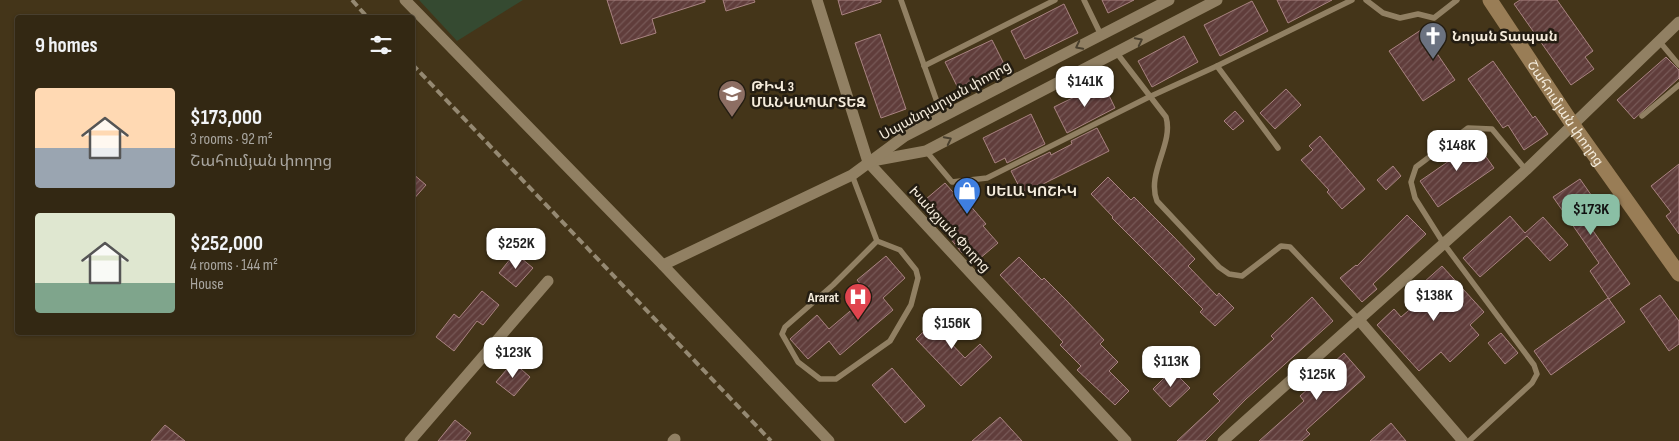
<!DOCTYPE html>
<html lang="en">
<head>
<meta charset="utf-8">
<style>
	:root { --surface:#332813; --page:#3b301c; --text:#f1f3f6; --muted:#a9a6a0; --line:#4e4433; --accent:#8abfa5 }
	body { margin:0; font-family:"Sofia Sans Condensed","Noto Sans Armenian",sans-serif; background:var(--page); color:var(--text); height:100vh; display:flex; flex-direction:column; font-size:19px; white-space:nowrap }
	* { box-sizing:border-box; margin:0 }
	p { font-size:16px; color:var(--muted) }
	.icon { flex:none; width:28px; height:28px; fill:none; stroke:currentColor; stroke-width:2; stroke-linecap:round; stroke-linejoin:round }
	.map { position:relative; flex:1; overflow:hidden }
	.details { position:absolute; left:15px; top:15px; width:400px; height:320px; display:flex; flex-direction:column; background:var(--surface); border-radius:5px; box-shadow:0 1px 4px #0004,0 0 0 1px var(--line) }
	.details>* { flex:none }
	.price { position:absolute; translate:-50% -42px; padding:0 11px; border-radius:10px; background:#fff; color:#222; font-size:16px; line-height:32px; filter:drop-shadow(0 1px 2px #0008) }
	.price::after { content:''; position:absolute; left:50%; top:30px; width:15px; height:11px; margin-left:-8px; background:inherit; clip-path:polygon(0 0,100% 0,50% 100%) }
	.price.on { background:var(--accent); color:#111 }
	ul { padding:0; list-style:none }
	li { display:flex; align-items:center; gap:15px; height:125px; padding:0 20px }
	li span { display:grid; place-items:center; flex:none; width:140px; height:100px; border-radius:5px; color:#555 }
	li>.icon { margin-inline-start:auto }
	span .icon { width:60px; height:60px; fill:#fffc; stroke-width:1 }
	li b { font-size:21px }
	h2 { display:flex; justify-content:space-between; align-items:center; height:60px; padding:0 20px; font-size:21px }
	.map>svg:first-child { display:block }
	.pitch { fill:#354a31 }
	.building { fill:url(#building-hatch); stroke:#a98381 }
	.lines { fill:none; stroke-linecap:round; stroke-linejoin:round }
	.service { stroke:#918063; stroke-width:5.5 }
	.minor { stroke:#918063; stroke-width:11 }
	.secondary { stroke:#997d56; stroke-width:15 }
	.rail { stroke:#958972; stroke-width:4; stroke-dasharray:8 4; stroke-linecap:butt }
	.oneway { stroke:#4a402e }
	.labels { text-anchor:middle; stroke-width:5; stroke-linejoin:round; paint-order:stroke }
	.poi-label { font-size:14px; font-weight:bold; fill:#f5ecdc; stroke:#241d12; text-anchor:start }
	.street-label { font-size:14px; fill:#f5ecdc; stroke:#241d12 }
</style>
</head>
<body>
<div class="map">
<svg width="1679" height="441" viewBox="0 0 1679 441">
	<defs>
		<pattern id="building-hatch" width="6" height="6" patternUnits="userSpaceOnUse" patternTransform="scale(1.25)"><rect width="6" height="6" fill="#603d3b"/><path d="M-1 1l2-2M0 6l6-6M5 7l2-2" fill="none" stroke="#775957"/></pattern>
	</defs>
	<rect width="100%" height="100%" fill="#443519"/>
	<polygon class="pitch" points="419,0 523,0 457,41"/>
	<g class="building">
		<polygon points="607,0 705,0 705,2 652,19 656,33 621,44"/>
		<polygon points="723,0 754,0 755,2 726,11"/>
		<polygon points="838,0 881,0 881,2 842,15"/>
		<polygon points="1102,0 1134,0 1108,13"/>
		<polygon points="1277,0 1332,0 1288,23"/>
		<polygon points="1520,0 1557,0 1593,51 1585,57 1594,69 1571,85 1514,4"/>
		<polygon points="1252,1 1268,31 1220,56 1204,25"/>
		<polygon points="1064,4 1078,33 1025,59 1011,31"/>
		<polygon points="1421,30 1455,80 1423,101 1389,51"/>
		<polygon points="880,34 906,109 881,118 855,43"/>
		<polygon points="1184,36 1198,62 1152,87 1138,61"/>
		<polygon points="992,40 1007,70 960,92 945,62"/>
		<polygon points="1666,57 1679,70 1679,78 1634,119 1617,100"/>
		<polygon points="1493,61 1533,118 1535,116 1548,134 1524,150 1508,125 1503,128 1468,79"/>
		<polygon points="1103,83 1115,108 1067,133 1054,107"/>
		<polygon points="1286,89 1301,105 1275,129 1260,113"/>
		<polygon points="1235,111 1244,121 1233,130 1224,121"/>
		<polygon points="1031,114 1045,144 1007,163 1005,158 995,163 983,138"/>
		<polygon points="1097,128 1109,151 1023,194 1011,171 1050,152 1051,155 1072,144 1071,141"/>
		<polygon points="1320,136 1365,189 1342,209 1327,192 1329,190 1301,160 1313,150 1309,146"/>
		<polygon points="1472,137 1494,168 1438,207 1420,181 1449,161 1445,155"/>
		<polygon points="1679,164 1679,234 1666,216 1671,212 1651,186"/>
		<polygon points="1393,166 1401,176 1386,190 1377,180"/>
		<polygon points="412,173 426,185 412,201"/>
		<polygon points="1108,177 1131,200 1134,197 1173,236 1195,259 1188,266 1217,296 1219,293 1234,308 1215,326 1200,312 1203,309 1112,218 1113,217 1091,194"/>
		<polygon points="1580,179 1603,212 1587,222 1630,284 1609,299 1590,271 1599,263 1553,197"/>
		<polygon points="945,183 959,199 962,196 986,224 983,226 998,243 978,260 968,248 962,253 950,238 956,233 926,199"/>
		<polygon points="1407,215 1426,234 1373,284 1377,289 1362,302 1340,278 1356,265 1357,266"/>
		<polygon points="1510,216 1525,233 1543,217 1568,245 1550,261 1527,236 1480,277 1463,258"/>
		<polygon points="515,253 533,268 516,287 499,273"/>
		<polygon points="886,256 905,278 883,298 893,310 840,355 829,341 808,359 790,339 817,315 829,329 869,295 857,280"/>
		<polygon points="1019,257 1042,280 1044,278 1066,300 1104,340 1100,344 1118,362 1109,371 1129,391 1115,405 1077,370 1081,366 1060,345 1063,342 1000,275"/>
		<polygon points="1442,266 1484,312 1470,325 1479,335 1450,362 1441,352 1419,371 1377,325 1394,309 1401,317 1422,299 1414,291"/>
		<polygon points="482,291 499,305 483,325 477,321 454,351 436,337 454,314 459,318"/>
		<polygon points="1660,295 1679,321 1679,344 1669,351 1640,309"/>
		<polygon points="1312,297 1333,321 1246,399 1205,441 1177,441 1220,401 1213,394 1274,339 1271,336"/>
		<polygon points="1608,298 1625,322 1551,375 1534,351"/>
		<polygon points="947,309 960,323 945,337 965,358 980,344 992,357 961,386 916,339"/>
		<polygon points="1501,333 1518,353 1505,364 1488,343"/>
		<polygon points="1344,353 1365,377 1306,430 1310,434 1302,441 1259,441 1304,401 1300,396 1334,366 1332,364"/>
		<polygon points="513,362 530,377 514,396 496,382"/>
		<polygon points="892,368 925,406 905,423 872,385"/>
		<polygon points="1172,370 1190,388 1170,407 1153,389"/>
		<polygon points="1000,417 1022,441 972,441"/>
		<polygon points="455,420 471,433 465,441 438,441"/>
		<polygon points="1391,423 1406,441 1370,441"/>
		<polygon points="165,425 185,441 151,441"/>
	</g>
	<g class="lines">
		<g class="service">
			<polyline points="901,0 942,116"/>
			<polyline points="1084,0 1101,35"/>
			<polyline points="1366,0 1383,13 1400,18 1418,14 1434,18 1457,0"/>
			<polyline points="1659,41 1679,65"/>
			<path d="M 1116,52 L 1166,117 C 1174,144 1146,173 1157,201 L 1219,267 L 1229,274 L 1242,276 L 1281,246 L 1290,247 L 1359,320"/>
			<polyline points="924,66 1055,0"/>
			<polyline points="1217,66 1278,148"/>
			<polyline points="1642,116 1679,85"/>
			<polyline points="926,151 952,182 987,178 1149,97 1217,66 1352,0"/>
			<polyline points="852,175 877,241 833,285 785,327 782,334 798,362 820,379 836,379 890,341 911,305 918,278 916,270 900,250 877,241"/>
			<polyline points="1469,441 1532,383 1537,374 1534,365 1444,244 1415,198 1411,182 1416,167 1468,128 1492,129 1526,170"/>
		</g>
		<g class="minor">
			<polyline points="405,0 663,265 829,441"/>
			<polyline points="817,0 868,162 1126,441"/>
			<polyline points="872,161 926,151 1217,0"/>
			<polyline points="663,265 852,175 905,136 1169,0"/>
			<polyline points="1359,320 1463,441"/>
			<polyline points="410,441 548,281"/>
			<polyline points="673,441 675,439"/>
			<polyline points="1223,441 1526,170 1679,22"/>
		</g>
		<path class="secondary" id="s1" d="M 1490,0 L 1573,125 L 1679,274"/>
		<g class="rail">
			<polyline points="352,0 368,18"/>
			<polyline points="412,64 771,441"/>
		</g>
	</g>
	<defs><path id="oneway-chevron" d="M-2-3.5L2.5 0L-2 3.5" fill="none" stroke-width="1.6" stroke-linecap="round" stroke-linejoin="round" transform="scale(1.25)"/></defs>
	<g class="oneway">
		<use href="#oneway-chevron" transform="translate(1139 41) rotate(-27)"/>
		<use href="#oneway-chevron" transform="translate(1079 46) rotate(153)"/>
		<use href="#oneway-chevron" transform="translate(948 140) rotate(-27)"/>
	</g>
	<defs>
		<symbol id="church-pin" viewBox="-11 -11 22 30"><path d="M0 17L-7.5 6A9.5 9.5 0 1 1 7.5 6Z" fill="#6b7280" stroke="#241d12"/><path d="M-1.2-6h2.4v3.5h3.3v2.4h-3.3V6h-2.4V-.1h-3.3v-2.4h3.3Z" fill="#fff"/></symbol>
		<symbol id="school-pin" viewBox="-11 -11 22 30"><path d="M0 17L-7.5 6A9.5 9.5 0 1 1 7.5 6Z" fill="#8d6e63" stroke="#241d12"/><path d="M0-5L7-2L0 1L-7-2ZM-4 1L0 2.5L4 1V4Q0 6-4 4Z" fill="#fff"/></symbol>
		<symbol id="shop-pin" viewBox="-11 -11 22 30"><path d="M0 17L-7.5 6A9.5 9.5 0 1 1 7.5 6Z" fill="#3f7fe0" stroke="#241d12"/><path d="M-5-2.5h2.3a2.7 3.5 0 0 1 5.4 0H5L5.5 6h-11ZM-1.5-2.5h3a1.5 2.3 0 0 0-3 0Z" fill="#fff"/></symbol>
		<symbol id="hospital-pin" viewBox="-11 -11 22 30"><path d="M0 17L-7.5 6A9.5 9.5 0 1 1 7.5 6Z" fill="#e0444e" stroke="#241d12"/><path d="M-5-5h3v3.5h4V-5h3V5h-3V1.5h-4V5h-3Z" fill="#fff"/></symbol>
	</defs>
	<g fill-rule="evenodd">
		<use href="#church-pin" x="1417" y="20" width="32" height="43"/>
		<use href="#school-pin" x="716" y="78" width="32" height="43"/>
		<use href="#shop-pin" x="951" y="175" width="32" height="43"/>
		<use href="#hospital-pin" x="842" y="281" width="32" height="43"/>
	</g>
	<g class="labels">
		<g class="poi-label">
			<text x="1452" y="41">Նոյան Տապան</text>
			<text x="751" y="91">ԹԻՎ 3<tspan x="751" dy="16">ՄԱՆԿԱՊԱՐՏԵԶ</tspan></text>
			<text x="986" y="196">ՍԵԼԱ ԿՈՇԻԿ</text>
			<text x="839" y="302" text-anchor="end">Ararat</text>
		</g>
		<g class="street-label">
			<text transform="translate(945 100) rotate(-29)" y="5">Սպանդարյան փողոց</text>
			<text dy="5" stroke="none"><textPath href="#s1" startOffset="136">Շահումյան փողոց</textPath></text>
			<text transform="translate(950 229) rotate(47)" y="5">Խանջյան Փողոց</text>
		</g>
	</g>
</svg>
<b class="price" style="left:1085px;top:108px">$141K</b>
<b class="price" style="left:1457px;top:172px">$148K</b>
<b class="price on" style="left:1591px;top:236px">$173K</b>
<b class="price" style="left:516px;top:270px">$252K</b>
<b class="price" style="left:1434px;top:322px">$138K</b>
<b class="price" style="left:952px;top:350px">$156K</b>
<b class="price" style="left:513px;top:379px">$123K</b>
<b class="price" style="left:1171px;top:388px">$113K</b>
<b class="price" style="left:1317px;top:401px">$125K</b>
<section class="details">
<h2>9 homes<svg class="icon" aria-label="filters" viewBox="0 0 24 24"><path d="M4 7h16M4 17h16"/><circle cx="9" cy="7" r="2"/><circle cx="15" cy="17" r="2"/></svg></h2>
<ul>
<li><span style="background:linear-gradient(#ffd9b3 60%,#9aa5b1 0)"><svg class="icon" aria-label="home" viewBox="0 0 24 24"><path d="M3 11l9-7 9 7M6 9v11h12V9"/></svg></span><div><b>$173,000</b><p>3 rooms · 92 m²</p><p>Շահումյան փողոց</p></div></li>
<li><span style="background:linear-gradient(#dfe7d0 70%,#7fa58c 0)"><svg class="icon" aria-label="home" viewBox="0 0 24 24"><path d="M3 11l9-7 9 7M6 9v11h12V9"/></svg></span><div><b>$252,000</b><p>4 rooms · 144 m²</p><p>House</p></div></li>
</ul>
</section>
</div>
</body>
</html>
